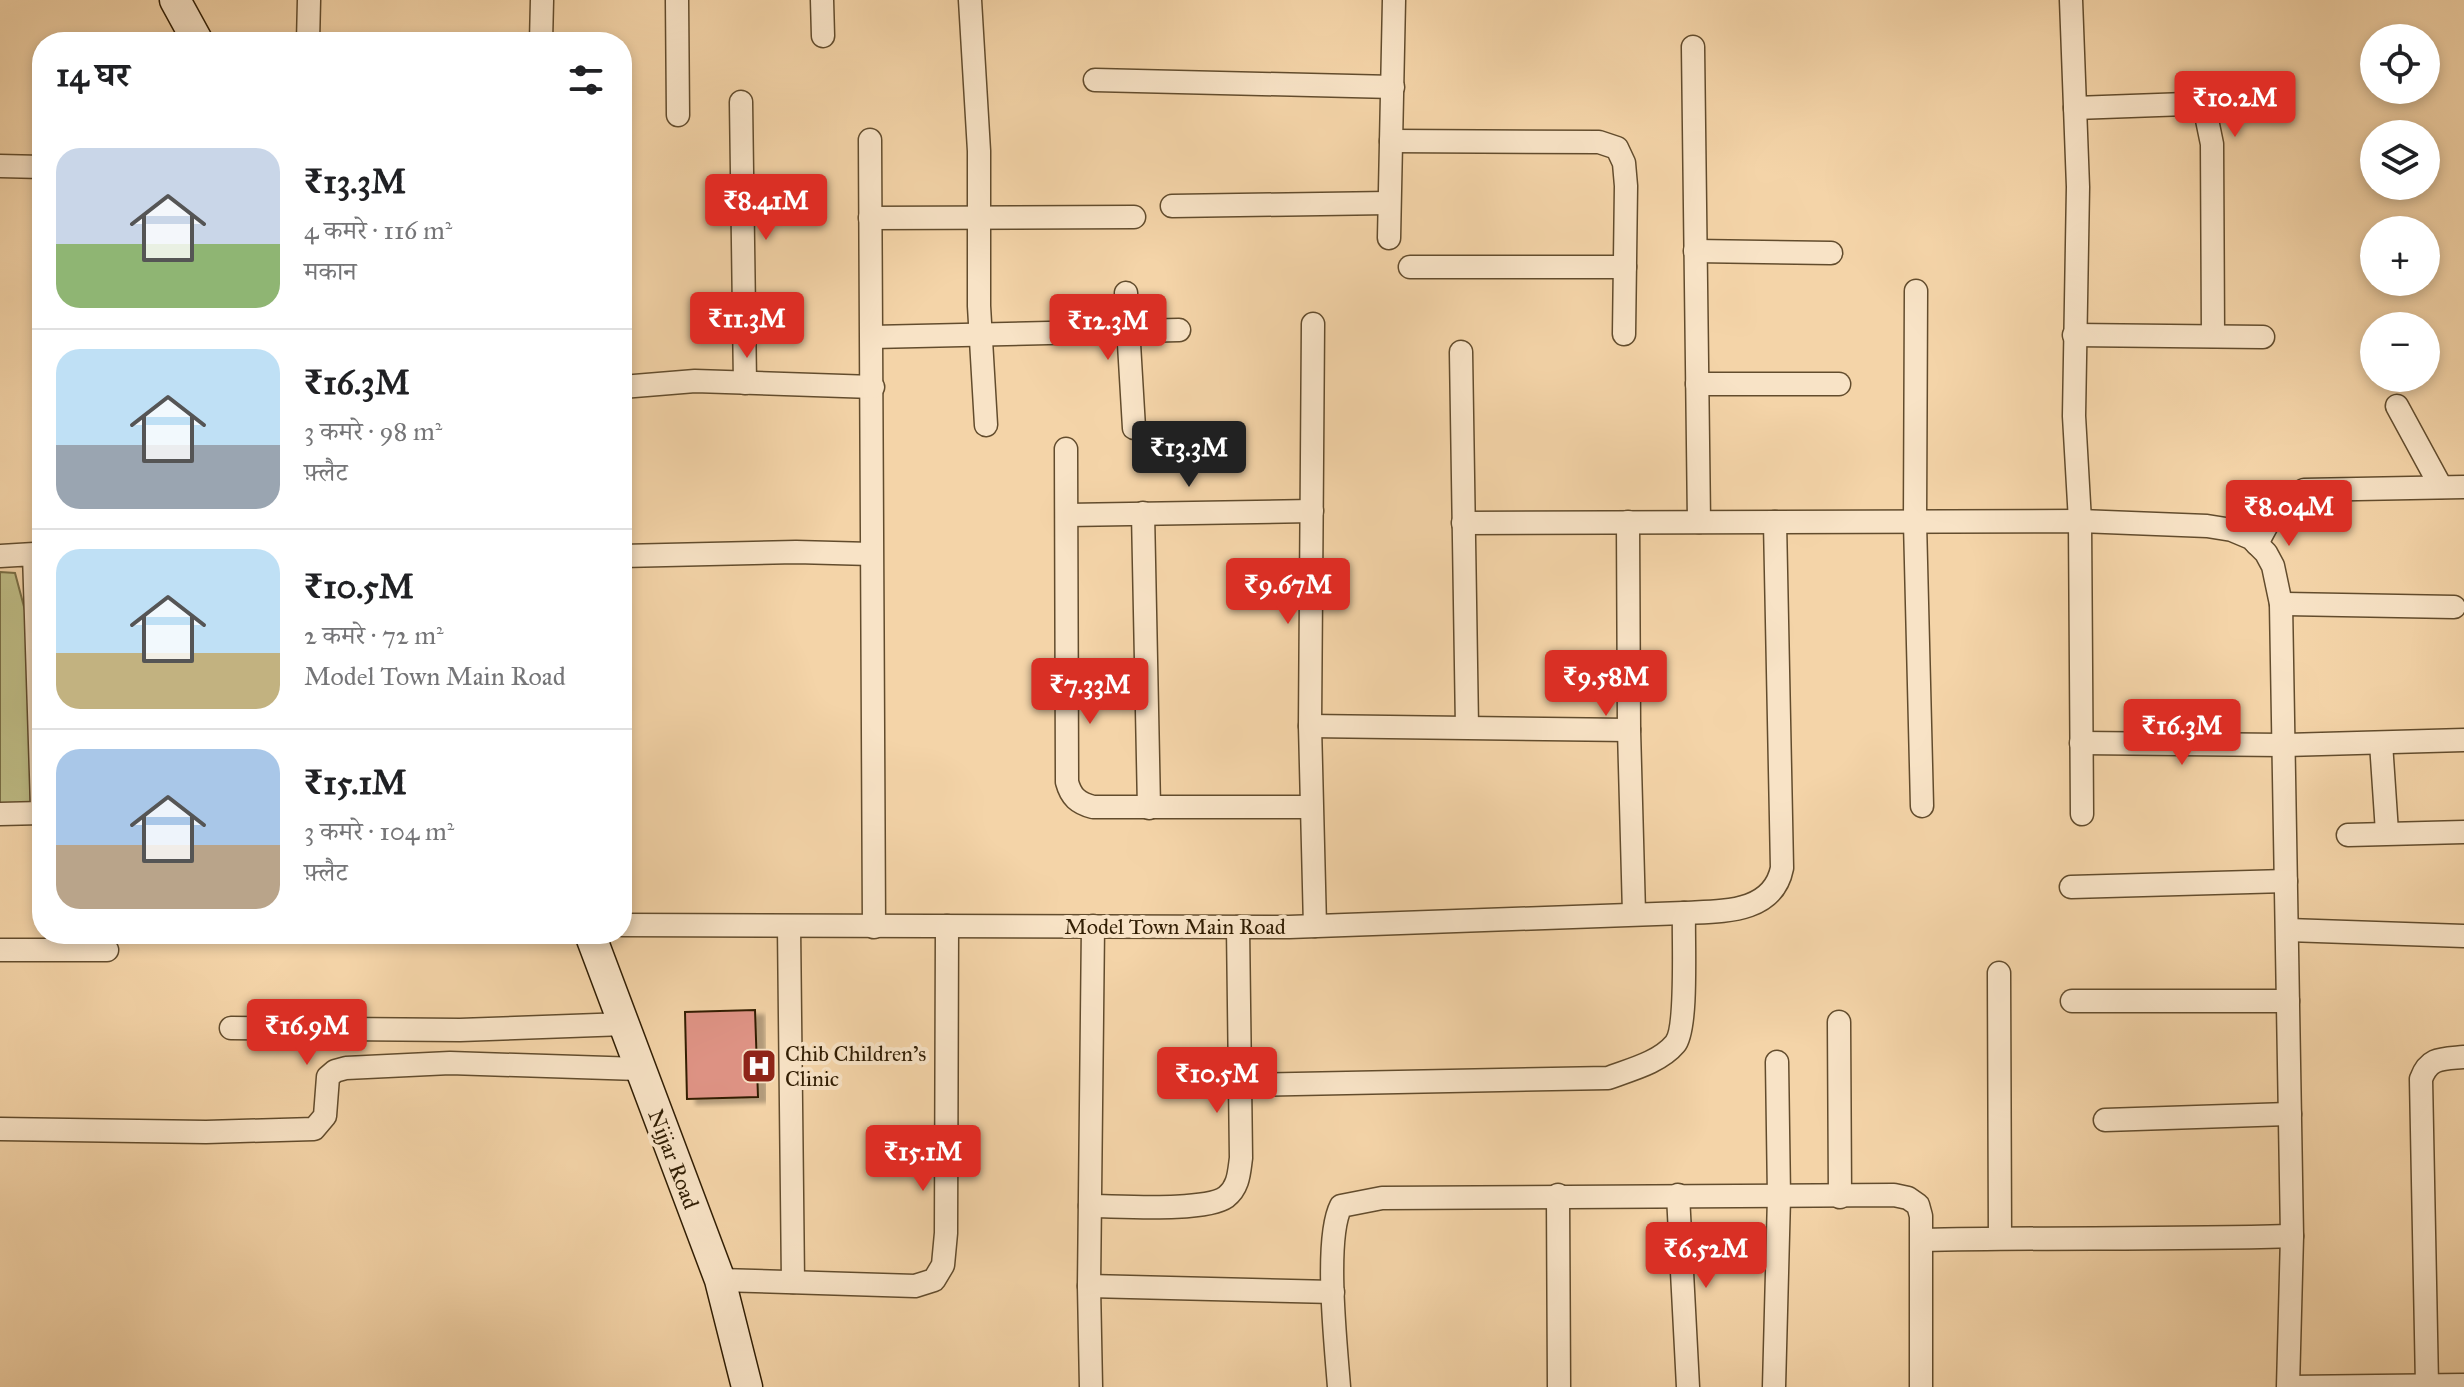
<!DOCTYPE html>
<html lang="hi">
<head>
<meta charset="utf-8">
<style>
	:root { --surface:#fff; --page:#f2f2f2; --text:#202124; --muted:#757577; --line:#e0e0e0; --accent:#d93025 }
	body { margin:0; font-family:"IM FELL Great Primer","Noto Serif Devanagari",serif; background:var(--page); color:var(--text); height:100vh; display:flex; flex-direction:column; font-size:30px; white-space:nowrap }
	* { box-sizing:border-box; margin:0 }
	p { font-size:26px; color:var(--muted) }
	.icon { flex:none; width:44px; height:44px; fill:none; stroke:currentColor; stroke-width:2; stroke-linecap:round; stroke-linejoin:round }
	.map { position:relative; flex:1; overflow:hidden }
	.sheet { position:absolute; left:32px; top:32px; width:600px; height:912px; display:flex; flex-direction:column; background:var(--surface); border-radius:32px; box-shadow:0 4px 12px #0003 }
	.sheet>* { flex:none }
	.controls { position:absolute; left:2360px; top:24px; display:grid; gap:16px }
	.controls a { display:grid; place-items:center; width:80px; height:80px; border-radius:50%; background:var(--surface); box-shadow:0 4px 12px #0003; font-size:40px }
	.price { position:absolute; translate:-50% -68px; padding:0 18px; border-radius:8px; background:var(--accent); color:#fff; font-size:26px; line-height:52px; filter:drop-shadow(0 2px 4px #0008) }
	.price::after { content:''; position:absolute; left:50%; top:48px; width:24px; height:18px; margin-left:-12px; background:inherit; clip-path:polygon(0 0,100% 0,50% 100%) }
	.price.on { background:#222; color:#fff }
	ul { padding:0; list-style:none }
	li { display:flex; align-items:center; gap:24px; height:200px; padding:0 24px }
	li+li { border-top:2px solid var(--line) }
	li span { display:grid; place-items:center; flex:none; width:224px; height:160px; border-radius:24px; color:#555 }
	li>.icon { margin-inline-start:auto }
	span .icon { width:96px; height:96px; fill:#fffc; stroke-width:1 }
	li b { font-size:34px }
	h2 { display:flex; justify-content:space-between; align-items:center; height:96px; padding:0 24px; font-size:34px }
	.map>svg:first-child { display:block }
	.green { fill:#bebc85; stroke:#786d44; stroke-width:2 }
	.building { fill:#e09486; stroke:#311e04; stroke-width:2; filter:url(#shadow) }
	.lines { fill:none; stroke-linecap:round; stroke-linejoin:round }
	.street-casing { stroke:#624c2d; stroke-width:25 }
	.secondary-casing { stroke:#311e04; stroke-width:33 }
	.street { stroke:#f8e3c6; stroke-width:22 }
	.secondary { stroke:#f8e3c6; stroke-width:30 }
	.labels { text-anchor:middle; stroke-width:8; stroke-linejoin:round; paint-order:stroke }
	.street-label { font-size:22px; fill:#311e04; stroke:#f8e3c6 }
	.poi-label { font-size:22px; fill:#311e04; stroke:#f8e3c6; text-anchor:start }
</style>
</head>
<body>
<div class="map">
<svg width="2464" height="1387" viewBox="0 0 2464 1387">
	<defs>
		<filter id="shadow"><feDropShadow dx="9" dy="5" stdDeviation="2" flood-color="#0004"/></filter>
	</defs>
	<rect width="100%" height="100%" fill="#f4d4a8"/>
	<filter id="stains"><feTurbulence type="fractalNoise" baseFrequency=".0025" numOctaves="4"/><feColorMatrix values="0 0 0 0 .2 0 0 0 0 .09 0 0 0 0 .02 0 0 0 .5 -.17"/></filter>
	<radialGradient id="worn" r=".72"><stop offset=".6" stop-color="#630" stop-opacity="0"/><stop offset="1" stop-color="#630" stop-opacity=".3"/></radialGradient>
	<polygon class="green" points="0,572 15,573 27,618 31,816 0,816"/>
	<polygon class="building" points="755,1010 758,1097 687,1099 685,1012"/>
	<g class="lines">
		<defs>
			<g id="street">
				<polyline points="677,0 678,115"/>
				<polyline points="822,0 823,36"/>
				<polyline points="970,0 979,151 979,306 986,425"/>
				<polyline points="2071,0 2078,187 2074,416 2080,521 2082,814"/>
				<polyline points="308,42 309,0"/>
				<polyline points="541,42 542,0"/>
				<polyline points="1693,47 1699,522"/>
				<polyline points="1095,80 1393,87"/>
				<polyline points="741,102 745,383"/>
				<polyline points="2075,108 2186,104 2198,106 2205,110 2212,144 2213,336"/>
				<polyline points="870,140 874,927"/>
				<polyline points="1391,141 1599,142 1617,148 1624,163 1626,186 1624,334"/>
				<polyline points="0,166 42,167"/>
				<polyline points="1172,206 1389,203"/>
				<polyline points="870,218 1134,217"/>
				<polyline points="1389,238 1394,0"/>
				<polyline points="1695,251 1831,253"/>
				<polyline points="1410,267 1625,267"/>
				<polyline points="1916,291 1915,522 1922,806"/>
				<polyline points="1126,293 1134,428"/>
				<polyline points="1313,324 1310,726 1315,926"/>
				<polyline points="2074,335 2263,337"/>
				<polyline points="872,337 1179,330"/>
				<polyline points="1461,352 1467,727"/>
				<polyline points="1697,384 1839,384"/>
				<polyline points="622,387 695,381 873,387"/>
				<polyline points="2397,406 2441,487"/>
				<path d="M 1066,449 L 1067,782 C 1071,797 1078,803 1093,807 L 1311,807"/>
				<polyline points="1143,513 1149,808"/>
				<polyline points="1067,515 1312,511"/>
				<polyline points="1628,522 1629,730 1634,913"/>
				<polyline points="1463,523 2080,521 2207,526 2232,530 2251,538 2266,553 2273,566 2281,604 2292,1236 2288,1387"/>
				<path d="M 2257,544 C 2270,518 2277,504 2304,490 L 2464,487"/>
				<polyline points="0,556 34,554 42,806"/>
				<polyline points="622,556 796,552 871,554"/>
				<polyline points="2281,604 2454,607"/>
				<polyline points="1310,726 1629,730"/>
				<polyline points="2081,743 2283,745 2464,740"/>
				<polyline points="2381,743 2387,832"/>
				<polyline points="0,814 42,813"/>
				<polyline points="2348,835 2464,832"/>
				<polyline points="2071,887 2286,881"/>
				<path d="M 622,925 L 1289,927 L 1684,913 C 1721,911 1773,914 1782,868 L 1775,522"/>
				<polyline points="789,927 793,1282"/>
				<polyline points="2288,930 2464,936"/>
				<polyline points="0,950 107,950"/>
				<polyline points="1999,973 2000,1238"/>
				<polyline points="2072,1001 2288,1001"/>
				<polyline points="1839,1022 1840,1197"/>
				<polyline points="231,1028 460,1030 625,1024"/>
				<path d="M 1240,1085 L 1608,1078 C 1629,1070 1659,1063 1675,1044 C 1688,1029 1683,938 1684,913"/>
				<polyline points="2105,1120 2290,1114"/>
				<polyline points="0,1129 206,1132 314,1129 325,1116 328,1077 335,1071 346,1068 450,1063 639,1069"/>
				<polyline points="1558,1195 1559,1387"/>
				<polyline points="1678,1195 1688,1387"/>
				<path d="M 1090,1206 C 1119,1206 1205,1212 1226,1197 C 1239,1187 1239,1172 1241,1158 L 1238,927"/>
				<path d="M 1923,1240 C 2046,1237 2169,1240 2292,1236"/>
				<polyline points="720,1280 915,1286 934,1280 943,1265 946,1233 947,926"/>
				<polyline points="1089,1286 1333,1292"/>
				<path d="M 2427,1385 L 2421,1079 C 2429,1057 2442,1059 2464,1057"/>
				<polyline points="1091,1387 1089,1286 1093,926"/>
				<path d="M 1339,1387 C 1336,1346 1324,1239 1341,1206 L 1382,1198 L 1894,1195 L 1908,1198 L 1918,1205 L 1921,1216 L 1921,1387"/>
				<polyline points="1774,1387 1779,1197 1777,1062"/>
				<polyline points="2290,1387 2464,1385"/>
			</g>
			<g id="secondary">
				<polyline points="175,0 198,42"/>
				<polyline points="590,934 720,1280 747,1387"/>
			</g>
		</defs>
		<use href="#street" class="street-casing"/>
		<use href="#secondary" class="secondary-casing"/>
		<use href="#street" class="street"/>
		<use href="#secondary" class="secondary"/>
	</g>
	<defs>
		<symbol id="hospital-square" viewBox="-11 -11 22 22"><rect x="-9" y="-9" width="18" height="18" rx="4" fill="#8f2418" stroke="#f8e3c6"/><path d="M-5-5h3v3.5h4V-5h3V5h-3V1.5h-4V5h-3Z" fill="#fff"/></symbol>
	</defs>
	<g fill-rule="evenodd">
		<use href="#hospital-square" x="739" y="1046" width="40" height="40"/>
	</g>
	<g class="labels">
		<g class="street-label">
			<text x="1175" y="934">Model Town Main Road</text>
			<text transform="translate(674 1159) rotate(69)" y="8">Nijjar Road</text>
		</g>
		<g class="poi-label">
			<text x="785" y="1061">Chib Children's<tspan x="785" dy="25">Clinic</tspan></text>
		</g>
	</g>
	<rect width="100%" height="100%" filter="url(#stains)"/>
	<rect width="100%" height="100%" fill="url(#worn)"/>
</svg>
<div class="controls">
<a><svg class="icon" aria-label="locate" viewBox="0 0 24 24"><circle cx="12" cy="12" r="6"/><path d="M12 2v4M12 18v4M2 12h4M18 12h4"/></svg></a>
<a><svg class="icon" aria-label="layers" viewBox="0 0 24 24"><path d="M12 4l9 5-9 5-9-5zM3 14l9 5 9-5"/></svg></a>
<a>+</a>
<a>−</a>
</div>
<b class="price" style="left:2235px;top:139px">₹10.2M</b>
<b class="price" style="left:766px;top:242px">₹8.41M</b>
<b class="price" style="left:747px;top:360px">₹11.3M</b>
<b class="price" style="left:1108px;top:362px">₹12.3M</b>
<b class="price on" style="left:1189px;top:489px">₹13.3M</b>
<b class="price" style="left:2289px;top:548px">₹8.04M</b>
<b class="price" style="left:1288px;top:626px">₹9.67M</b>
<b class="price" style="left:1606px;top:718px">₹9.58M</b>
<b class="price" style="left:1090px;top:726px">₹7.33M</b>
<b class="price" style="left:2182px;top:767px">₹16.3M</b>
<b class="price" style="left:307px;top:1067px">₹16.9M</b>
<b class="price" style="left:1217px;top:1115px">₹10.5M</b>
<b class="price" style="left:923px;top:1193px">₹15.1M</b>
<b class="price" style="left:1706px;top:1290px">₹6.52M</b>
<section class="sheet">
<h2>14 घर<svg class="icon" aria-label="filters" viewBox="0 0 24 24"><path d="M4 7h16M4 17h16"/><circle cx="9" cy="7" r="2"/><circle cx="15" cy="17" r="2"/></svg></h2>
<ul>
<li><span style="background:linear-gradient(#c9d6e8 60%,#8fb573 0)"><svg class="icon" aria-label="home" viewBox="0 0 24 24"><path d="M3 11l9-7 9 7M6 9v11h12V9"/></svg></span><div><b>₹13.3M</b><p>4 कमरे · 116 m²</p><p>मकान</p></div></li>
<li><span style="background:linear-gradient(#bfe0f5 60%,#9aa5b1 0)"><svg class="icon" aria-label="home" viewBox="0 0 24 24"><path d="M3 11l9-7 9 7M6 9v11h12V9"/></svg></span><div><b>₹16.3M</b><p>3 कमरे · 98 m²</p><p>फ़्लैट</p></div></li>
<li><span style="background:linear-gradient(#bfe0f5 65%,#c2b280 0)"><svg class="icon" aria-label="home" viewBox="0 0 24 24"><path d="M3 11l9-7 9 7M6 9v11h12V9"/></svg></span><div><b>₹10.5M</b><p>2 कमरे · 72 m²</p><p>Model Town Main Road</p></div></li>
<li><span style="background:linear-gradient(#a9c7e8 60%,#b9a48a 0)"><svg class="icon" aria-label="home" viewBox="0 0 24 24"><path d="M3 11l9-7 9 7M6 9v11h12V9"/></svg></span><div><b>₹15.1M</b><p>3 कमरे · 104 m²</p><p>फ़्लैट</p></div></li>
</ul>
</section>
</div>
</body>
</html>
